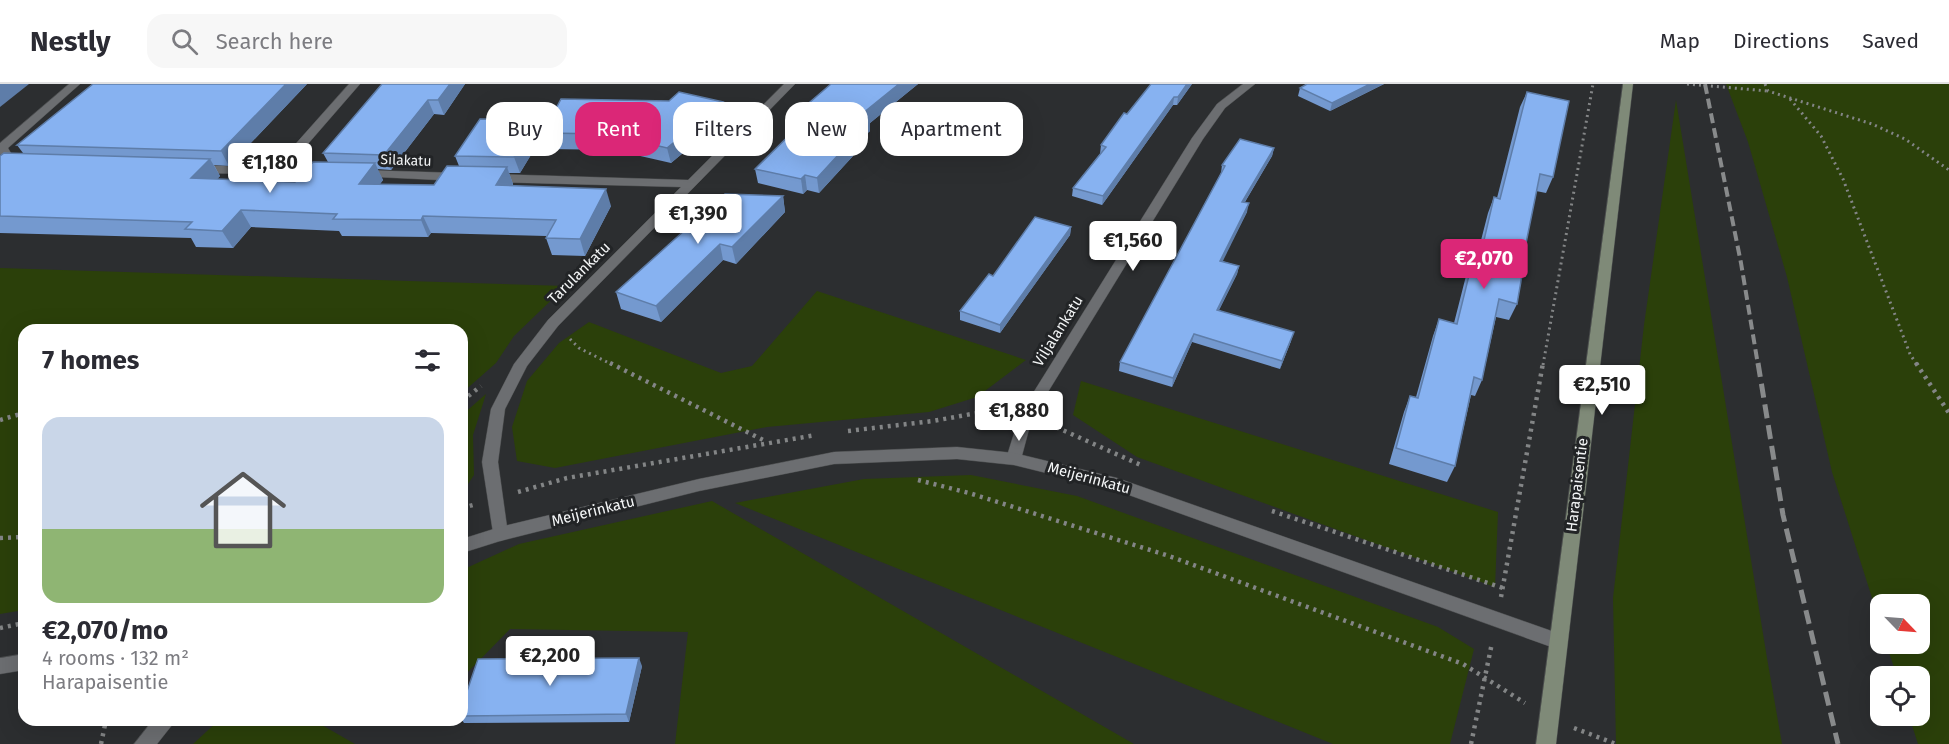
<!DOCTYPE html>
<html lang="en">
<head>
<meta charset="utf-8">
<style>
	:root { --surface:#fff; --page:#f7f7f7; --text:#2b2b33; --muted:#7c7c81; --line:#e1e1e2; --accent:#db2777 }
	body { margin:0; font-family:"Fira Sans",sans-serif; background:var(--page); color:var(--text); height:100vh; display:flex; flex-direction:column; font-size:22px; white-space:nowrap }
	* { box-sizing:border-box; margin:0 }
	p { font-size:20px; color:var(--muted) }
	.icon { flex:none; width:33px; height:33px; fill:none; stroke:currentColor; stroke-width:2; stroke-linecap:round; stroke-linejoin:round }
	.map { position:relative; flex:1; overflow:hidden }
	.side { position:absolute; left:18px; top:240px; width:450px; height:402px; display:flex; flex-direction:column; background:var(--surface); border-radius:18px; box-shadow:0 6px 24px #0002 }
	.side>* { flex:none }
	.top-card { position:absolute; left:486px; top:18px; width:570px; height:54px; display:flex; gap:12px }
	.needle { width:39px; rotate:115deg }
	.tools { position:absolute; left:1870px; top:510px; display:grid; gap:12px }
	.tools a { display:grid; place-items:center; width:60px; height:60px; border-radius:12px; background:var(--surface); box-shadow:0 6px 24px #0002; font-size:30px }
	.price { position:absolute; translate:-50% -51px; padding:0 14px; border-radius:6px; background:#fff; color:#222; font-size:20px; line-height:39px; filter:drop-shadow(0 2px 3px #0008) }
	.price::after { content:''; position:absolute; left:50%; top:36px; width:18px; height:14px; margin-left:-9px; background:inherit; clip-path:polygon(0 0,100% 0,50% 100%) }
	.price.current { background:var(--accent); color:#fff }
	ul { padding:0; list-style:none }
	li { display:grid; align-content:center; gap:12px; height:318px; padding:0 24px }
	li+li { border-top:2px solid var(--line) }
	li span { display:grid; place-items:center; height:186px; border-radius:18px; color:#555 }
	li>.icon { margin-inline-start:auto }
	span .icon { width:108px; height:108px; fill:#fffc; stroke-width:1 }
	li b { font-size:26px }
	h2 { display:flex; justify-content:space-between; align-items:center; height:72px; padding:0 24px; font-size:26px }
	.tag { padding:0 21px; border-radius:18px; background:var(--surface); box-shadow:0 6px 24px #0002; font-size:21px; line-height:54px }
	.tag.current { background:var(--accent); color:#fff }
	header { display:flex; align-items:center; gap:36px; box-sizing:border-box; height:84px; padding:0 30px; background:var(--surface); border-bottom:2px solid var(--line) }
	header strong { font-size:28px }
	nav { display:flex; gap:33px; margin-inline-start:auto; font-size:21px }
	.search { width:420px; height:54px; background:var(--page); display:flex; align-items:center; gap:15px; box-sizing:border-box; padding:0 21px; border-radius:18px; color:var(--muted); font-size:22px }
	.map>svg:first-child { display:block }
	.green { fill:#2b400a }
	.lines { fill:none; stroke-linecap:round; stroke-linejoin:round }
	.minor-casing { stroke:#4a4c4d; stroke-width:1 }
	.tertiary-casing { stroke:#4a4c4d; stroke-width:1 }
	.secondary-casing { stroke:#4a4c4d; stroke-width:1 }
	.path-far1 { stroke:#838586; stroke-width:3; stroke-dasharray:2 4; stroke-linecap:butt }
	.path { stroke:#838586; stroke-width:4.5; stroke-dasharray:3 5; stroke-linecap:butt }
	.minor { fill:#6c6e71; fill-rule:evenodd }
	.tertiary { fill:#6c6e71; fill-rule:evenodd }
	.secondary { fill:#7f8a78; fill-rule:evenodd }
	.rail-far1 { stroke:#888a8b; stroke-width:4; stroke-dasharray:10 5; stroke-linecap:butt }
	.rail { stroke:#888a8b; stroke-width:5; stroke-dasharray:14 7; stroke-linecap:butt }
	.wall { fill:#7499cf }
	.shaded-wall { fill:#5e7da9 }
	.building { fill:#87b2f1; stroke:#5e7da9; stroke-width:1.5 }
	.labels { text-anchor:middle; stroke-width:6; stroke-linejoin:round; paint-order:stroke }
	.far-street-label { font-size:14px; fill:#f3f5f6; stroke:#222426 }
	.street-label { font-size:15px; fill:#f3f5f6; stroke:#222426 }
</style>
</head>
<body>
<header>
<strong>Nestly</strong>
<div class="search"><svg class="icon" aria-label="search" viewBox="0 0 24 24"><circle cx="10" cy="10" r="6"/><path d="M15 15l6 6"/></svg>Search here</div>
<nav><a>Map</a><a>Directions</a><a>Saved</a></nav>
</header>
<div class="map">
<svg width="1949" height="660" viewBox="0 0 1949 660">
	<rect width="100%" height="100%" fill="#2c2e30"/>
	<g class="green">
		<polygon points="1726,0 1949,0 1949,660 1918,660 1909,632 1920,632 1920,592 1897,592 1886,560 1920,560 1920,520 1881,520 1881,542 1832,388 1787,193 1748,58"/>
		<polygon points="1676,16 1767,574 1782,660 1616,660 1613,514 1644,241"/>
		<polygon points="0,184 566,202 514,252 496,279 462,309 462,246 24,246 24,526 0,530"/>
		<polygon points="817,207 1026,276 977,313 929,328 767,343 555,384 517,377 512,343 527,297 559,259 589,238 721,289 752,282"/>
		<polygon points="1081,297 1498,428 1495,503 1137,373 1073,331"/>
		<polygon points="486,310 473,351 474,391 462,409 462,331"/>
		<polygon points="971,391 1077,412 1438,543 1474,565 1450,660 1333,660 735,419 864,395"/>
		<polygon points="712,417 1134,660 675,660 688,548 510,545 462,594 462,486 519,460"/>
		<polygon points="219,636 313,636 355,660 193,660"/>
	</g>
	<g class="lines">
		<defs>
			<g id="minor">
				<polygon points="69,0 80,0 8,64 16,78 24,81 18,84 8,83 0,70 0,59"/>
				<polygon points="349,0 360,0 287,84 324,85 330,89 328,91 198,89 192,85 198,81 274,84"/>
				<polygon points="784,0 795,0 558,242 527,282 505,325 498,378 508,450 506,455 500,457 494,455 482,378 491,325 514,280 548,236 681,103 492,98 486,94 492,90 688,96"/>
				<polygon points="1243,0 1255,0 1225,24 1203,55 1032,334 1020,379 1008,379 1006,375 1020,330 1192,54 1217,20"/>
				<polygon points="360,86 459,89 465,93 459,97 356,92 354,90"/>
				<polygon points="153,636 176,636 157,660 134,660"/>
			</g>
			<g id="tertiary">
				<polygon points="957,363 1014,369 1117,394 1563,551 1566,557 1563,563 1557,565 1115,406 1014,381 957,375 834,380 699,407 500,457 462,469 462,455 500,443 699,395 834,368"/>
				<polygon points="24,570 24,586 0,590 0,574"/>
			</g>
			<polygon id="secondary" points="1623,0 1633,0 1556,660 1536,660"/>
		</defs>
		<use href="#minor" class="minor-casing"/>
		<use href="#tertiary" class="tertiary-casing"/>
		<use href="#secondary" class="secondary-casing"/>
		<g class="path-far1">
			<polyline points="1687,0 1768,7"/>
			<polyline points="1765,0 1768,7 1872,40 1905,55 1949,86"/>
			<polyline points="1790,15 1821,52 1843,95 1910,270 1917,281"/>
			<polyline points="570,255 579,264 613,281"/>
			<polyline points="1543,281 1593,0"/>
		</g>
		<g class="path">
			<polyline points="610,279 767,358"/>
			<polyline points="1916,279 1949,329"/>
			<polyline points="462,317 481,302"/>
			<polyline points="0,336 24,329"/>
			<polyline points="1049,340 1143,382"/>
			<polyline points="848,347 933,337 988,327 1003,330"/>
			<polyline points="918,396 969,409 1166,471 1463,580 1525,619"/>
			<polyline points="518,408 567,394 816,351"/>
			<polyline points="462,424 473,421"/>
			<polyline points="1272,427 1503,504"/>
			<polyline points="0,454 24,453"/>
			<polyline points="1501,513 1543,279"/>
			<polyline points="0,544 24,539"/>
			<polyline points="1574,644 1616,660"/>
			<polyline points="101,660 106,636"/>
			<polyline points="1471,660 1492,559"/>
		</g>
		<use href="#minor" class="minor"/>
		<use href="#tertiary" class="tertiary"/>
		<use href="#secondary" class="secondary"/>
		<polyline class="rail-far1" points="1705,0 1741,179 1758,281"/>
		<polyline class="rail" points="1758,279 1783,431 1838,660"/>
	</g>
	<g class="wall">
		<polygon points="307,0 229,82 214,81 220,92 217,95 295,98 328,78 323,69 382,0 465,0 444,31 434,30 391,86 377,85 383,96 380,100 434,101 459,82 455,72 537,36 543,51 520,89 509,89 513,100 513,102 611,122 585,172 552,171 546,154 546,152 431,149 428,153 342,152 339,147 251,143 233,164 196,163 191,154 0,149 0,72 23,69 17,61"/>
		<polygon points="831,0 918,0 870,39 870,47 852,63 853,72 819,109 807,106 803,110 758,99 755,85 803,38 802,25"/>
		<polygon points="1192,0 1177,21 1173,21 1102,121 1072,112 1073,104 1100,70 1101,61 1127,30"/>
		<polygon points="1307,0 1384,0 1330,27 1298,12 1300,4"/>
		<polygon points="1527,8 1553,93 1546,109 1536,107 1522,179 1517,220 1509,236 1496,233 1482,296 1475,312 1471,311 1455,382 1447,398 1389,380 1404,328 1410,312 1416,313 1433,252 1439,235 1454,239 1468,184 1475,167 1478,168 1488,129 1494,113 1497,114 1520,23"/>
		<polygon points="726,33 671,79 614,66 548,65 543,49"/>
		<polygon points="1274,64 1272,72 1245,118 1247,128 1222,177 1239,182 1237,190 1219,226 1291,257 1280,285 1192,258 1172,303 1119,287 1120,278 1221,89 1222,81"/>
		<polygon points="783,112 785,128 736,180 723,176 661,238 621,225 616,208"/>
		<polygon points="1071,143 1070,151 1000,249 960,236 960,227 993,192"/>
		<polygon points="642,582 629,638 464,639 462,636 462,622"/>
	</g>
	<g class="shaded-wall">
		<polygon points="0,0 29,0 0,23"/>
		<polygon points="286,0 307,0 229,82 221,67"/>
		<polygon points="450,0 465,0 444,31 438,16"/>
		<polygon points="899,0 918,0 870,39 870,47 852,63 853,72 819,109 817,94 843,55 862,30"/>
		<polygon points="1187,0 1192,0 1177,21 1178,13"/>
		<polygon points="1370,0 1384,0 1330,27 1332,19"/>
		<polygon points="1174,13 1173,21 1102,121 1103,112"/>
		<polygon points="428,16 434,30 391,86 384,71"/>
		<polygon points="723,18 726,33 671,79 667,64"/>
		<polygon points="537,36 543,51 520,89 514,73"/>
		<polygon points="1274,64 1272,72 1240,126 1242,118"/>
		<polygon points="210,75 220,92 201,111 191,94"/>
		<polygon points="375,79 383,96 367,117 359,100"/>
		<polygon points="507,83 513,100 503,118 496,101"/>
		<polygon points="805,91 807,106 803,110 801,95"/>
		<polygon points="606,105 611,122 585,172 580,155"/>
		<polygon points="783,112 785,128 736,180 732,163"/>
		<polygon points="1249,119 1247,128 1219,185 1220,177"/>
		<polygon points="241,126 251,143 233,164 222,147"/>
		<polygon points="423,132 431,149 428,153 421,136"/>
		<polygon points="1071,143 1070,151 1000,249 1000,241"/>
		<polygon points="720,160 723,176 661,238 656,222"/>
		<polygon points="1239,182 1237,190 1215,234 1217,226"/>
		<polygon points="1294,248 1291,257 1280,285 1282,277"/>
		<polygon points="1194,250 1192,258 1172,303 1173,294"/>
		<polygon points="639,574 642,582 629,638 626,630"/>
	</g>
	<g class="building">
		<polygon points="93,0 286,0 221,67 17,61"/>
		<polygon points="382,0 450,0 438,16 428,16 384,71 323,69"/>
		<polygon points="831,0 899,0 862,30 869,32 843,55 851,57 817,94 805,91 801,95 755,85 813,28 802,25"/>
		<polygon points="1151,0 1187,0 1178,13 1174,13 1103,112 1073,104 1106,63 1101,61 1124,29 1127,30"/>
		<polygon points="1307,0 1370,0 1332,19 1300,4"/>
		<polygon points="679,8 723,18 667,64 609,50 543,49 561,15 669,17"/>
		<polygon points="1527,8 1569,17 1553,93 1540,90 1522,179 1524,180 1517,220 1499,215 1482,296 1474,293 1455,382 1396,364 1410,312 1418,314 1439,235 1457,240 1475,167 1481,169 1494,113 1500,115"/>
		<polygon points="480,35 537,36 514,73 455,72"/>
		<polygon points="1240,55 1274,64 1242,118 1249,119 1220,177 1239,182 1217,226 1294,248 1282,277 1194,250 1173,294 1120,278 1225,82 1222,81"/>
		<polygon points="4,69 210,75 191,94 295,98 313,78 375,79 359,100 434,101 447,82 507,83 496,101 606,105 580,155 546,154 556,136 423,132 421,136 333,135 337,130 241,126 222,147 185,145 192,138 0,132 0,72"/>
		<polygon points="725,110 783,112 732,163 720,160 656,222 616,208"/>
		<polygon points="1035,133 1071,143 1000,241 960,227 989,190 993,192"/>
		<polygon points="639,574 626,630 462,632 462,622 478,575"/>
	</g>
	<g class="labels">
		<g class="far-street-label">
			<text transform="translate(406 76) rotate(2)" y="5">Silakatu</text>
		</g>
		<g class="street-label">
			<text transform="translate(579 189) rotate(-45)" y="5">Tarulankatu</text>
			<text transform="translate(1058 247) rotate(-58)" y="5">Viljalankatu</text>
			<text transform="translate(1089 394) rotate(15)" y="5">Meijerinkatu</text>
			<text transform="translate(1577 401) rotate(-83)" y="5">Harapaisentie</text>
			<text transform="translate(593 427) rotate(-14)" y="5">Meijerinkatu</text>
		</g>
	</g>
</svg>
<div class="tools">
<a><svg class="needle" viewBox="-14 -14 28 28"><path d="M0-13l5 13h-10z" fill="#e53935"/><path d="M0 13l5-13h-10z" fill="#7c7c81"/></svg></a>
<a><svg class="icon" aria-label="locate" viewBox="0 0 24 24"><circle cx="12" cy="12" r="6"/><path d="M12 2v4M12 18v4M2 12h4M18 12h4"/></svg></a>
</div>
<b class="price" style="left:270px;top:110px">€1,180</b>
<b class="price" style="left:698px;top:161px">€1,390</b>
<b class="price" style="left:1133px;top:188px">€1,560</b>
<b class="price current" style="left:1484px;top:206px">€2,070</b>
<b class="price" style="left:1602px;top:332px">€2,510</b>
<b class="price" style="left:1019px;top:358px">€1,880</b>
<b class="price" style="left:550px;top:603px">€2,200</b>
<div class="top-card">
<a class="tag">Buy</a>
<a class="tag current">Rent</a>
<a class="tag">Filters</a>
<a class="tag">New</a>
<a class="tag">Apartment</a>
</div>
<section class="side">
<h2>7 homes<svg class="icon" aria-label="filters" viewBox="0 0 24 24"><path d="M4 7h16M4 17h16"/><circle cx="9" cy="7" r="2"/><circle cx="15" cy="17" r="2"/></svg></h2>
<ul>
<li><span style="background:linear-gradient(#c9d6e8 60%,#8fb573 0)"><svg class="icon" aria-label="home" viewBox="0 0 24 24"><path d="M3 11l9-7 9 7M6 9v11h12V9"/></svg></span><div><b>€2,070/mo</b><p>4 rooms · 132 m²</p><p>Harapaisentie</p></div></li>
</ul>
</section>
</div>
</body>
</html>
